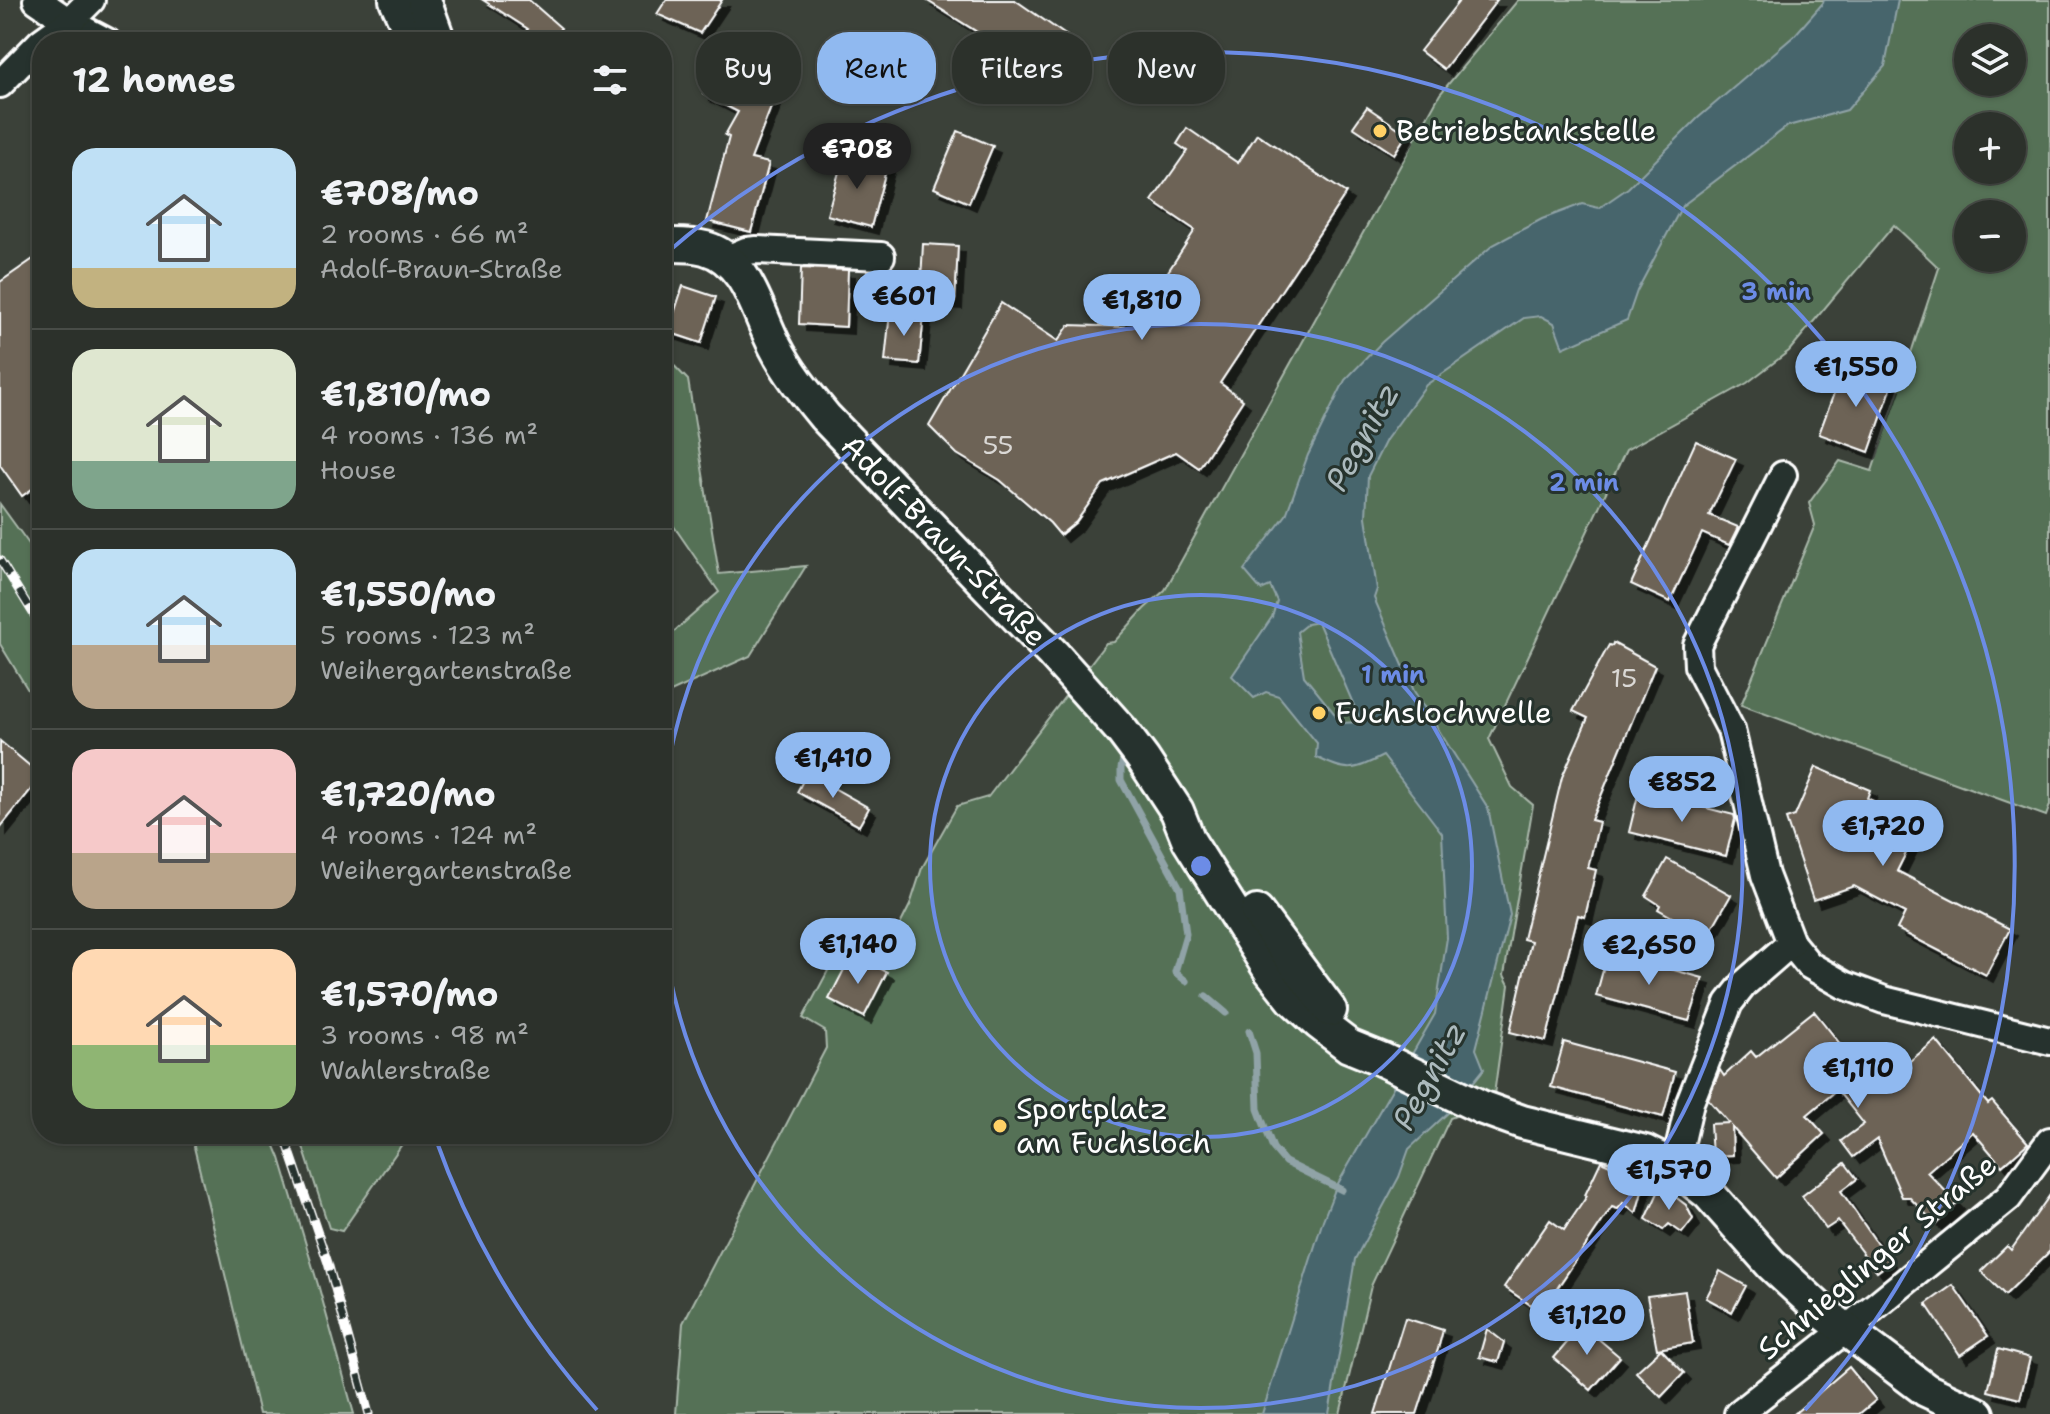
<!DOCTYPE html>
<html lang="en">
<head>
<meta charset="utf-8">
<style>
	:root { --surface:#2c312b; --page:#383d37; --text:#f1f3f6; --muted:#a6a9a9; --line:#484c47; --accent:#90b9f0 }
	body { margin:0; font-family:"Shantell Sans",sans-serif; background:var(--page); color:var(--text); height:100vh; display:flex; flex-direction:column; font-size:30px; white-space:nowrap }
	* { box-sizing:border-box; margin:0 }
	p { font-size:26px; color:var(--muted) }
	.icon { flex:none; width:44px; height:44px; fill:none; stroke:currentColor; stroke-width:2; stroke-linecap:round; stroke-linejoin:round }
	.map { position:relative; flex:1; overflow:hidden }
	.side { position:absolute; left:32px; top:32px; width:640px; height:1112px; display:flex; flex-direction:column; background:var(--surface); border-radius:32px; box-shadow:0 2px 6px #0004,0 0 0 2px var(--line) }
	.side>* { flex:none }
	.guide { position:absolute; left:696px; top:32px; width:760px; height:72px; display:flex; gap:16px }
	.tools { position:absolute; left:1954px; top:24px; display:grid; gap:16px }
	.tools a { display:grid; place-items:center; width:72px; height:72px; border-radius:50%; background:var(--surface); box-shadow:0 2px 6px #0004,0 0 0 2px var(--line); font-size:40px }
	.price { position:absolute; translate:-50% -68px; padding:0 18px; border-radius:28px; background:var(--accent); color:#111; font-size:26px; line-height:52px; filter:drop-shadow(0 2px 4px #0008) }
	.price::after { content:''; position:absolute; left:50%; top:48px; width:24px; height:18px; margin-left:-12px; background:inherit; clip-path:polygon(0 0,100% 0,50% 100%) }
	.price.selected { background:#222; color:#fff }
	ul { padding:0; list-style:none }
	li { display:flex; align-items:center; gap:24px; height:200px; padding:0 40px }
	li+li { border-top:2px solid var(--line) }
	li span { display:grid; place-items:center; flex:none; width:224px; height:160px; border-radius:24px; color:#555 }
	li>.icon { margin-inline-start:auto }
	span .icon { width:96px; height:96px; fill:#fffc; stroke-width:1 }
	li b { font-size:34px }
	h2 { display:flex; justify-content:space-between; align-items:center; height:96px; padding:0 40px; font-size:34px }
	.chip { padding:0 28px; border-radius:32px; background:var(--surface); box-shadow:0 2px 6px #0004,0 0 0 2px var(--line); font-size:28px; line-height:72px }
	.chip.selected { background:var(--accent); color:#111 }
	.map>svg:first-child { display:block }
	.green { fill:#557157; stroke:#aab8ab; stroke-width:2; fill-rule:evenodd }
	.water { fill:#46656c; stroke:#90a3a7; stroke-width:2; fill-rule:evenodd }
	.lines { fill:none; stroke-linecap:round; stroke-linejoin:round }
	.stream { stroke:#90a3a7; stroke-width:7 }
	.building { fill:#6d6356; stroke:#fff; stroke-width:2; filter:url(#shadow) }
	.minor-casing { stroke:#fff; stroke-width:32 }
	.major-casing { stroke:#fff; stroke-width:38 }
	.minor { stroke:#26332d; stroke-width:26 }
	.major { stroke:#26332d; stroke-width:32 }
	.rail-casing { stroke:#fff; stroke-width:9 }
	.rail { stroke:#26332d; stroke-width:6; stroke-dasharray:18; stroke-linecap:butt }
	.ring { fill:none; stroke:#6c8ce6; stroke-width:4 }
	.poi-dot { fill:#ffd166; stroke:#26332d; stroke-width:3 }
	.labels { text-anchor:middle; stroke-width:6; stroke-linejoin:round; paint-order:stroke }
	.number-label { font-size:26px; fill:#dad8d5 }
	.poi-label { font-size:30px; fill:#fff; stroke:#26332d; text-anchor:start }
	.street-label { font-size:30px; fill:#fff; stroke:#26332d }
	.water-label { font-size:32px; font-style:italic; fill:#acbabd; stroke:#26332d }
	.centre { fill:#6c8ce6; stroke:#26332d; stroke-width:4 }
	.ring-label { font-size:24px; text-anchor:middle; font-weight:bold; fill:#6c8ce6; stroke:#26332d; stroke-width:6; stroke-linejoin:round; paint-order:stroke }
</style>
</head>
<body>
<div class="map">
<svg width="2050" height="1414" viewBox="0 0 2050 1414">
	<defs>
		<filter id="shadow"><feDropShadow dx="7" dy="7" stdDeviation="0" flood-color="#0009"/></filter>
	</defs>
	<rect width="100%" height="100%" fill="#3b4139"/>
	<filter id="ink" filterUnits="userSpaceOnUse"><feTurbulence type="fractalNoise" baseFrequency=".0125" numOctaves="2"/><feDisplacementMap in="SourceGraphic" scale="16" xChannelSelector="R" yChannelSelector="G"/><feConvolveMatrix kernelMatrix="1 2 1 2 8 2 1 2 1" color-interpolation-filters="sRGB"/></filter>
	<g filter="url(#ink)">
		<g class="green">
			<path d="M 1518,0 L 2050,0 L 2050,805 L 2046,816 L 1741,705 L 1815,525 L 1809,503 L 1840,461 L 1872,471 L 1939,268 L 1894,225 L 1789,351 L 1747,383 L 1626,450 L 1489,739 L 1512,787 L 1533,805 L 1504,975 L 1509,985 L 1493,1102 L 1450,1118 L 1371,1286 L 1340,1414 L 676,1414 L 683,1323 L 826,1048 L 825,1031 L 803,1018 L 850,929 L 879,938 L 895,935 L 910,905 L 922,868 L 957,806 L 988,797 L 1106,643 L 1114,642 L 1144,609 L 1165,590 L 1440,94 ZM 1968,38 L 2012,38 L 2012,82 L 1968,82 ZM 1968,126 L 2012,126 L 2012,170 L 1968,170 ZM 1968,214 L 2012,214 L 2012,258 L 1968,258 Z"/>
			<polygon points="662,353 688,380 719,574 806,566 750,656 662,696 662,642 719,592 662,509"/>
			<polygon points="0,504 42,562 42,713 0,644"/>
			<polygon points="195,1134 270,1134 280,1158 319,1288 354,1414 259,1414 194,1147"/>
			<polygon points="299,1134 409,1134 342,1231 329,1228"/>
		</g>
		<path class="water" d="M 1824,0 L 1898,0 L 1885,66 L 1847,110 L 1788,126 L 1682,206 L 1637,291 L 1627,320 L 1563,348 L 1554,323 L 1541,316 L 1524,318 L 1426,385 L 1386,440 L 1368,476 L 1366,517 L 1377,589 L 1374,598 L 1414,691 L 1488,808 L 1510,915 L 1476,1049 L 1484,1069 L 1451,1110 L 1409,1149 L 1399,1177 L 1355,1259 L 1329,1414 L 1262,1414 L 1323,1220 L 1336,1187 L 1435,1014 L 1447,938 L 1442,833 L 1383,756 C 1353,771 1347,773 1316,757 L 1317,743 L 1279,696 L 1266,692 L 1254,698 L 1232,676 L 1272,617 L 1277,601 L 1270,586 L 1261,590 L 1244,570 L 1286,515 L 1308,455 L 1345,380 L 1382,342 L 1493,245 L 1542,219 L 1582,204 L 1599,208 L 1628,188 L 1698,118 L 1794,36 L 1823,3 ZM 1318,622 L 1358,715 L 1359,722 L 1342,723 L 1304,676 L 1297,632 L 1307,624 Z"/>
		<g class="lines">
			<g class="stream">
				<polyline points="1124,756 1121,768 1121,780 1180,888 1186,934 1175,972 1186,981"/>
				<polyline points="1206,996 1226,1013"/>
				<polyline points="1249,1031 1256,1053 1258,1109 1273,1148 1285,1162 1342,1190"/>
			</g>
		</g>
		<g class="building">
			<polygon points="483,0 529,0 561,28 548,42 517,42 528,29"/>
			<polygon points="666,0 722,0 700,33 657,14"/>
			<polygon points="926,0 1015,0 1067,36 1043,73"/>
			<polygon points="1460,0 1497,0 1444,69 1420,51"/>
			<polygon points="738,38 787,66 751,159 769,163 751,232 707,221 729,137 725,135 738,112 703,94 725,53"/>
			<polygon points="1367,107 1407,134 1394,154 1353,127"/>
			<polygon points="1187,128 1238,163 1257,134 1346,193 1220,383 1243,400 1199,468 1176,452 1103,484 1076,522 1060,535 1050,523 1000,480 957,454 929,426 1001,303 1058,341 1069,325 1132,327 1195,230 1152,201 1187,151 1177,144"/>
			<polygon points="958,131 993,146 969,203 934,188"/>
			<polygon points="844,154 887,166 871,227 827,215"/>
			<polygon points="923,244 958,246 955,302 920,300"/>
			<polygon points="42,253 42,482 22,496 0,465 0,282"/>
			<polygon points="801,268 848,270 846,327 799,324"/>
			<polygon points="683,286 716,297 701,343 668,332"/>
			<polygon points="890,312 924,315 919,364 885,361"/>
			<polygon points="1844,366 1893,383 1869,452 1819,434"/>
			<polygon points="1696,441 1736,459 1709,515 1738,527 1729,545 1702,533 1670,602 1631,584"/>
			<polygon points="1613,643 1655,666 1591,820 1599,822 1588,868 1596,870 1585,917 1578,915 1546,1041 1510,1032 1531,941 1523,939 1562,777 1588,718 1573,711 1609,645 1612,646"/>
			<polygon points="0,741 42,776 0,828"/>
			<polygon points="1816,767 1870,790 1867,798 1920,825 1897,871 2010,929 1986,975 1897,929 1905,913 1854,886 1813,900 1786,819 1795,816"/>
			<polygon points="807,773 869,808 859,826 797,792"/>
			<polygon points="1639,791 1734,815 1735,819 1726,856 1629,832"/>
			<polygon points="1667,859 1731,895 1707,937 1658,909 1660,905 1646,896"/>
			<polygon points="1608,952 1703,978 1689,1021 1596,996"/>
			<polygon points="852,954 887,972 864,1017 829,999"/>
			<polygon points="1814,1011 1864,1074 1867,1071 1879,1086 1936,1040 1988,1104 1992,1101 2028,1143 2002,1166 1973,1132 1927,1172 1957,1203 1936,1224 1909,1197 1902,1197 1877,1139 1853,1157 1841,1141 1864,1124 1837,1090 1807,1115 1824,1134 1776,1178 1732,1127 1733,1155 1712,1156 1710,1124 1729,1123 1708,1099 1720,1070 1724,1076 1751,1051 1756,1057"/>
			<polygon points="1564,1042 1675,1072 1663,1117 1551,1087"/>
			<polygon points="1601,1161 1632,1175 1639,1170 1647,1174 1636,1213 1623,1203 1618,1209 1612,1207 1541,1312 1504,1287 1550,1220 1564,1230 1587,1196 1585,1195"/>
			<polygon points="1845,1163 1857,1179 1841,1191 1890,1262 1877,1272 1838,1221 1826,1229 1802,1196"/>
			<polygon points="1661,1186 1686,1205 1693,1219 1682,1233 1669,1224 1663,1230 1646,1219"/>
			<polygon points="2050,1195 2050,1251 2005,1295 1981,1271 2007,1246 2011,1250"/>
			<polygon points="1720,1271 1746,1286 1732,1312 1706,1298"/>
			<polygon points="1953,1285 1988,1336 1960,1355 1926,1304"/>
			<polygon points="1685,1291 1693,1343 1657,1349 1647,1296"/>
			<polygon points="1405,1318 1443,1330 1438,1349 1417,1414 1375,1414"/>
			<polygon points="1582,1325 1620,1357 1591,1390 1554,1358"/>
			<polygon points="1487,1329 1504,1342 1498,1362 1479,1357"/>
			<polygon points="1661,1349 1684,1373 1661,1397 1636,1372"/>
			<polygon points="1998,1349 2030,1358 2020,1399 1988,1391"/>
			<polygon points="1849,1367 1876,1400 1859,1414 1794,1414"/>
		</g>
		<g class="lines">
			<defs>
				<g id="minor">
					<polyline points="37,0 69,22 107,42"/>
					<polyline points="0,84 41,42 69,22 91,0"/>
					<polyline points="727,259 746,251 757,250 881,256"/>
					<polyline points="1791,943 1809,965 1844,985 1884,1000 2050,1041"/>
					<polyline points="1675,1167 1690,1102 1729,1003 1744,984 1791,943 1765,875 1731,730 1698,666 1697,645 1783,475"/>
					<polyline points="1738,1414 1878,1304 2008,1198 2050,1141"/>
				</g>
				<g id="major">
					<polyline points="396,0 415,42"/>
					<polyline points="424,0 439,42"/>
					<path d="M 662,245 C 676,245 691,244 705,248 C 748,260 757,312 775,346 C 788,372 807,395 825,417 L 1053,654 L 1122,731 L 1143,759 L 1177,811 L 1189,841 L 1270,970 L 1293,999 L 1319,1023 L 1349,1046 L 1381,1059 L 1483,1108 L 1522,1122 L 1645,1152 L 1675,1167 L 1708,1193 L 1771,1264 L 1824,1313 L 1926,1390 L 1978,1414"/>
					<polyline points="1257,912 1330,1010"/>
				</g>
			</defs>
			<use href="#minor" class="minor-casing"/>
			<use href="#major" class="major-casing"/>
			<use href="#minor" class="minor"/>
			<use href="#major" class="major"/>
			<defs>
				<g id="rail">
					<polyline points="0,560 42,628"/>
					<polyline points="284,1134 328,1263 369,1414"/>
				</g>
			</defs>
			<use href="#rail" class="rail-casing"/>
			<use href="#rail" class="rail"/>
		</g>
	</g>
	<g class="ring">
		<circle cx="1201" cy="866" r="271"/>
		<path d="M662 805A542 542 0 1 1 662 927"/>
		<path d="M597 1410A813 813 0 0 1 435 1137M662 257A813 813 0 0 1 1805 1410"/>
	</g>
	<g class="poi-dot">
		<circle cx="1380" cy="131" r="8"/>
		<circle cx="1319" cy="713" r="8"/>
		<circle cx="1000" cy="1126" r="8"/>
	</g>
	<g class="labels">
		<g class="number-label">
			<text x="998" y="454">55</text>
			<text x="1624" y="687">15</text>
		</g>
		<g class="poi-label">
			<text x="1396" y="141">Betriebstankstelle</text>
			<text x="1335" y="723">Fuchslochwelle</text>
			<text x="1016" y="1119">Sportplatz<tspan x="1016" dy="34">am Fuchsloch</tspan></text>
		</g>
		<g class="street-label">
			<text transform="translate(944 541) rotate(46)" y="10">Adolf-Braun-Straße</text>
			<text transform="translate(1877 1257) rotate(-40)" y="10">Schnieglinger Straße</text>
		</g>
		<g class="water-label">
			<text transform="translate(1362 437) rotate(-61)" y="11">Pegnitz</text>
			<text transform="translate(1429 1076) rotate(-61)" y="11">Pegnitz</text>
		</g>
	</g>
	<circle cx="1201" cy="866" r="12" class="centre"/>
	<g class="ring-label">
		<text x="1776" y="300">3 min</text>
		<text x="1584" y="491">2 min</text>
		<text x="1393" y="683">1 min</text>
	</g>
</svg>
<div class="tools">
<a><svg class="icon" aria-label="layers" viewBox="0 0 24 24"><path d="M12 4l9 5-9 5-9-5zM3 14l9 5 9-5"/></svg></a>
<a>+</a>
<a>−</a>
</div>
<b class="price selected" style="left:857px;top:191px">€708</b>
<b class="price" style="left:904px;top:338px">€601</b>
<b class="price" style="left:1142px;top:342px">€1,810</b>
<b class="price" style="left:1856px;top:409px">€1,550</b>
<b class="price" style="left:833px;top:800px">€1,410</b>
<b class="price" style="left:1682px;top:824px">€852</b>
<b class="price" style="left:1883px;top:868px">€1,720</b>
<b class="price" style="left:858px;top:986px">€1,140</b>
<b class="price" style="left:1649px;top:987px">€2,650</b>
<b class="price" style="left:1858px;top:1110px">€1,110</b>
<b class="price" style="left:1669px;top:1212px">€1,570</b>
<b class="price" style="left:1587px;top:1357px">€1,120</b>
<div class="guide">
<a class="chip">Buy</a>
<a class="chip selected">Rent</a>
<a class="chip">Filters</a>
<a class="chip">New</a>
</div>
<section class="side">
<h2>12 homes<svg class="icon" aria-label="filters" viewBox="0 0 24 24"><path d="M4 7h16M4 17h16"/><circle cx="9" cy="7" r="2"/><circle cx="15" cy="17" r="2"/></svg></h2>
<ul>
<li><span style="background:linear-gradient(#bfe0f5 75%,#c2b280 0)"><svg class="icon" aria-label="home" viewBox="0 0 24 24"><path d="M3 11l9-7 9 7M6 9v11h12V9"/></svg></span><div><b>€708/mo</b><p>2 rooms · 66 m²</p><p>Adolf-Braun-Straße</p></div></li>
<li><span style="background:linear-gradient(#dfe7d0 70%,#7fa58c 0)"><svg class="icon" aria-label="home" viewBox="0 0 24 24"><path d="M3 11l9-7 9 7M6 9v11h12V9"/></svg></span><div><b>€1,810/mo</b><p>4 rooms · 136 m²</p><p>House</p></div></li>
<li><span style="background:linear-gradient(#bfe0f5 60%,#b9a48a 0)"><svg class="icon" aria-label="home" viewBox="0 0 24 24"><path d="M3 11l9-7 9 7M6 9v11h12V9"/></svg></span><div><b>€1,550/mo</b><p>5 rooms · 123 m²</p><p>Weihergartenstraße</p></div></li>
<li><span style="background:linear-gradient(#f6c9c9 65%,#b9a48a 0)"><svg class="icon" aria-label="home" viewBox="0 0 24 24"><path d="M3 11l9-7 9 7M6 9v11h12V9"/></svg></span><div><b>€1,720/mo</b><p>4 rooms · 124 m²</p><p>Weihergartenstraße</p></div></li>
<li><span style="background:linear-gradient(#ffd9b3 60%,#8fb573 0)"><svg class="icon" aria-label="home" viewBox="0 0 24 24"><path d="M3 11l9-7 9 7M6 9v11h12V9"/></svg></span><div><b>€1,570/mo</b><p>3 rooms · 98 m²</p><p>Wahlerstraße</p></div></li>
</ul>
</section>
</div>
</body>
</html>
